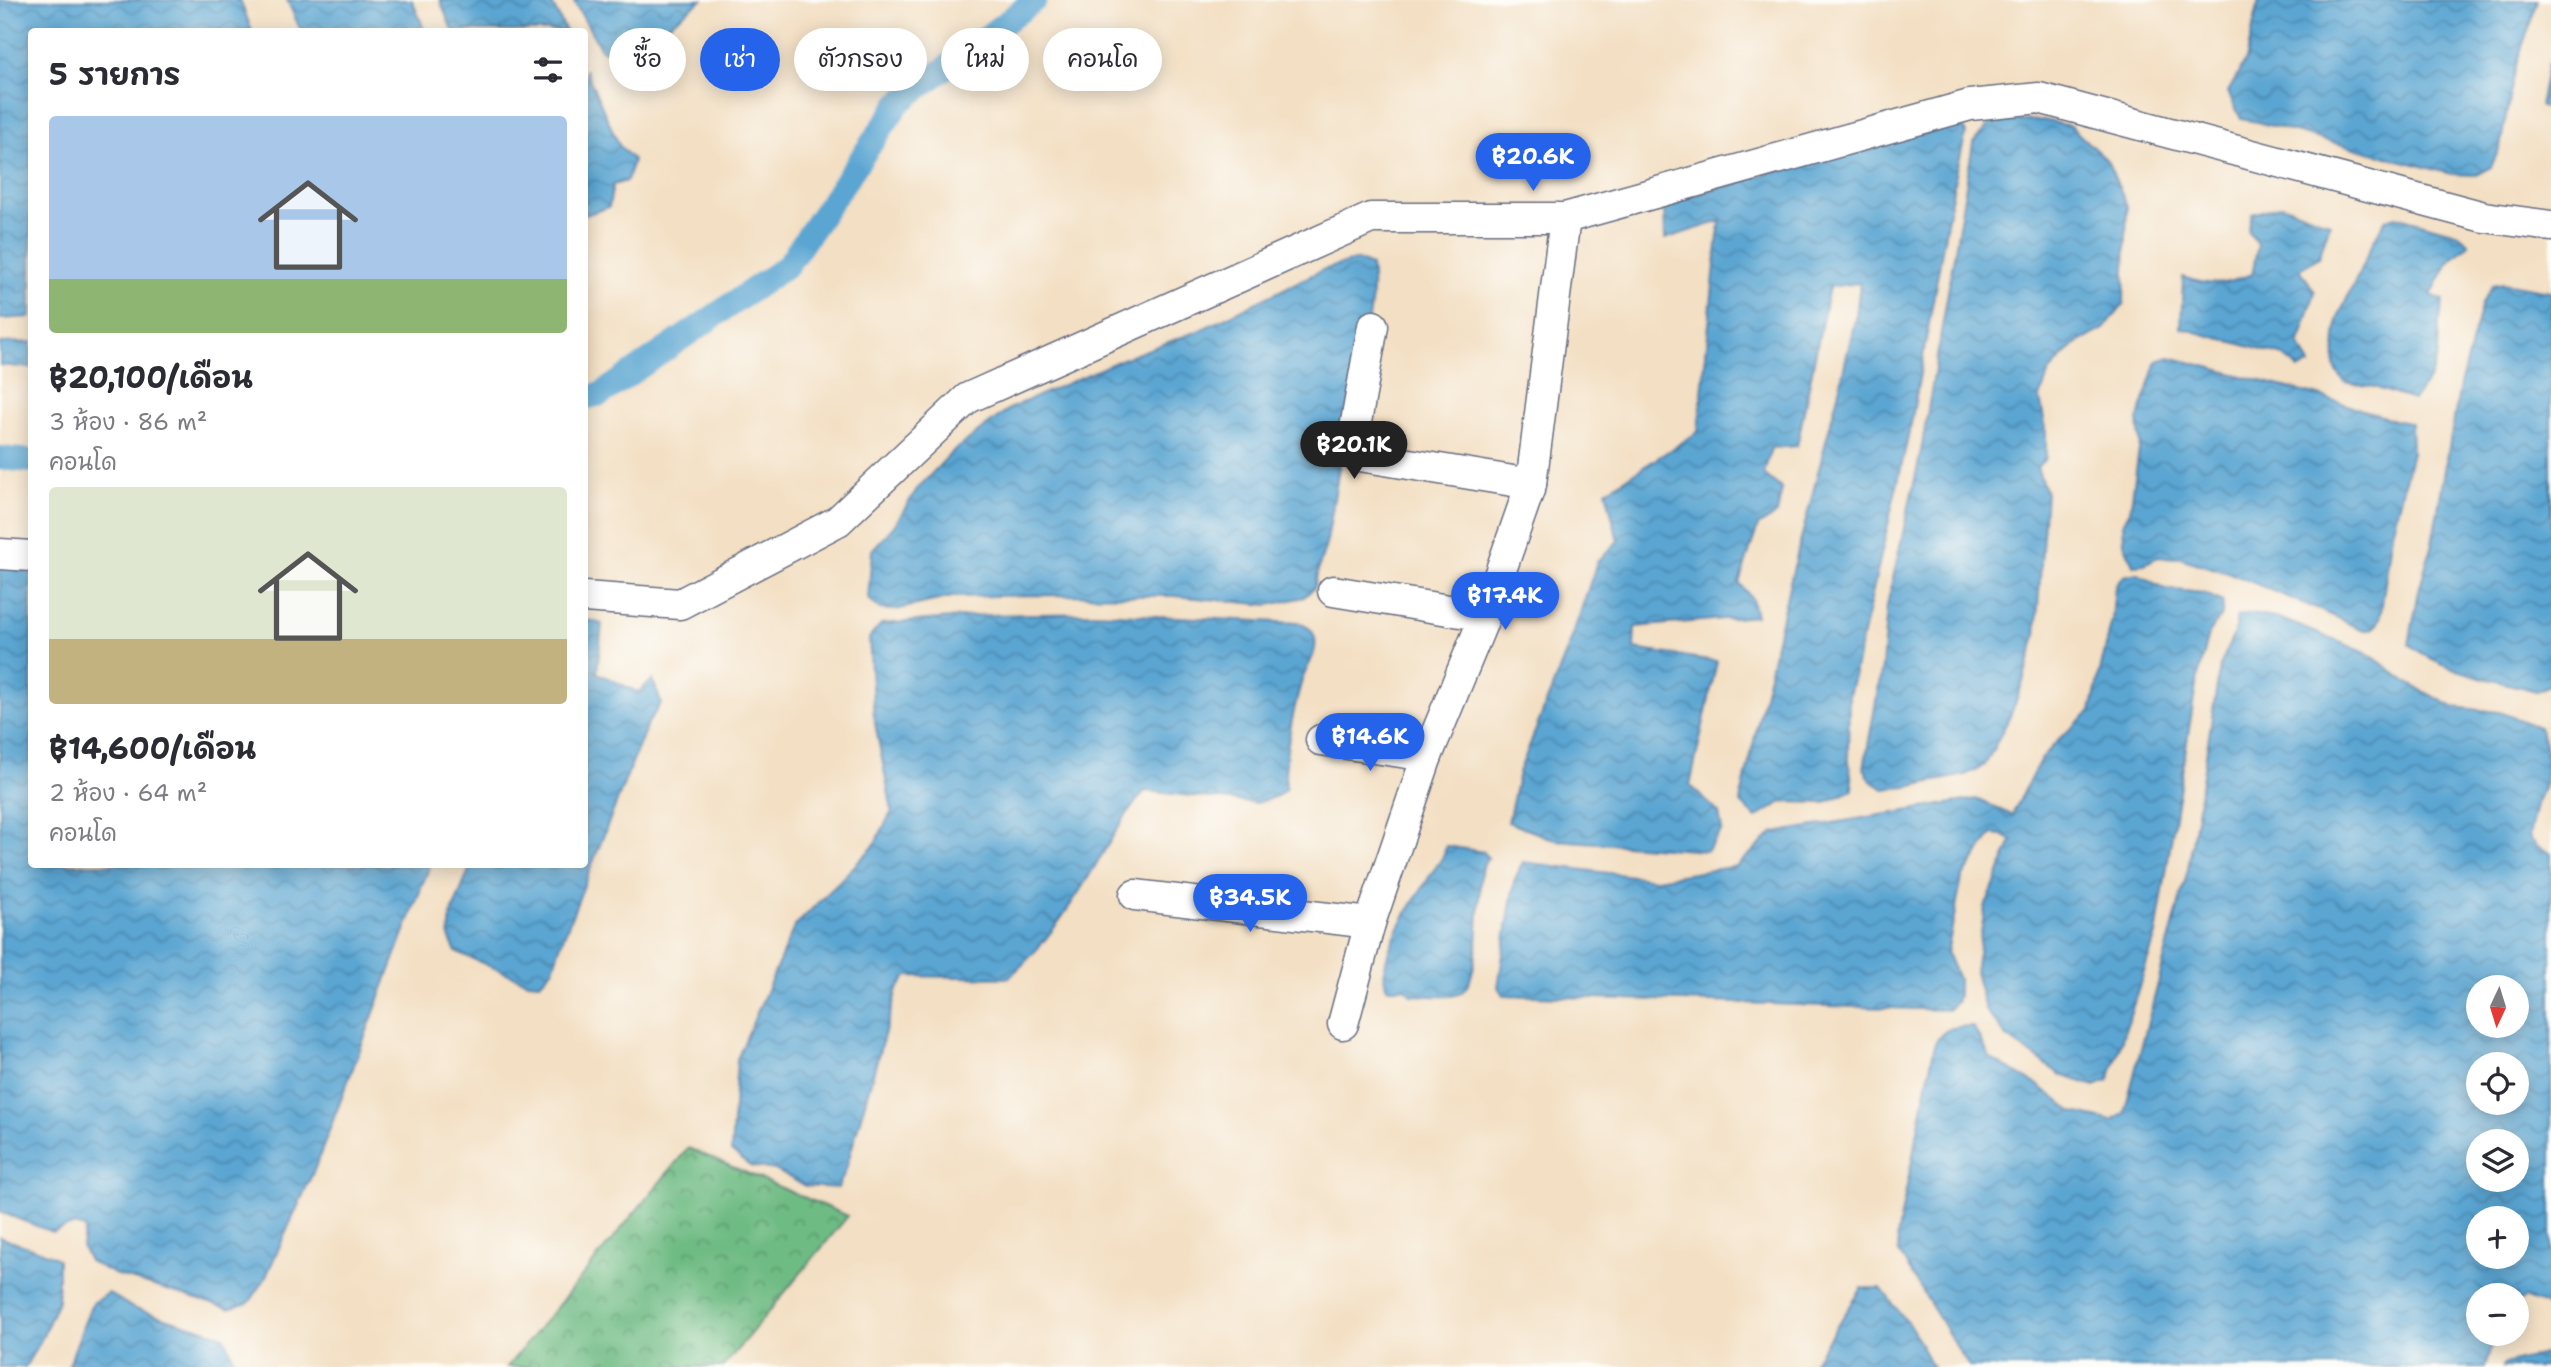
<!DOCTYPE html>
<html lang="th">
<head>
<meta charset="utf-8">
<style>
	:root { --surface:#fff; --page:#f7f7f7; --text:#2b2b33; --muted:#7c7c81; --accent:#2563eb }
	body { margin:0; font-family:"Shantell Sans","Playpen Sans Thai",sans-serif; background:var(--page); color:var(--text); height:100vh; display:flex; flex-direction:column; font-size:26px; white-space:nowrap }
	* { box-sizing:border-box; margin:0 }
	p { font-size:23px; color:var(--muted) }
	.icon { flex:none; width:38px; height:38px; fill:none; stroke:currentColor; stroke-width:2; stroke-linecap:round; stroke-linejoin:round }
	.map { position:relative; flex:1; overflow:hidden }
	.drawer { position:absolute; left:28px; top:28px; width:560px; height:840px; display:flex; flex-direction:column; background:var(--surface); border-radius:7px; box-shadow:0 4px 18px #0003 }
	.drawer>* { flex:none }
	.hud { position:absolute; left:609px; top:28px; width:665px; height:63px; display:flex; gap:14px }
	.needle { width:46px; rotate:184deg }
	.fabs { position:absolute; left:2466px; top:975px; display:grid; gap:14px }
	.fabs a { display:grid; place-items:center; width:63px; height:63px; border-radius:50%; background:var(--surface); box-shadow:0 4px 18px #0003; font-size:35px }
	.price { position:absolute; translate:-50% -60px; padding:0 16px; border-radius:24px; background:var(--accent); color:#fff; font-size:23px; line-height:46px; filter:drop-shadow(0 2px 4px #0008) }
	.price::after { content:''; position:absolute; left:50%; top:42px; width:21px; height:16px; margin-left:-10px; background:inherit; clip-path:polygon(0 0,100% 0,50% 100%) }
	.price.selected { background:#222; color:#fff }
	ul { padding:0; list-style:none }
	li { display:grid; align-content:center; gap:14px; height:371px; padding:0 21px }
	li span { display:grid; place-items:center; height:217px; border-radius:7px; color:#555 }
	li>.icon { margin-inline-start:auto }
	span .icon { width:126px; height:126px; fill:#fffc; stroke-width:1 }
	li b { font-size:30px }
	h2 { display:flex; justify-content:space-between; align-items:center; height:84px; padding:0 21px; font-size:30px }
	.pill { padding:0 24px; border-radius:32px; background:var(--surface); box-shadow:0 4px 18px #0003; font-size:24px; line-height:63px }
	.pill.selected { background:var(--accent); color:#fff }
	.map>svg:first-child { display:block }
	.forest { fill:url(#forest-crowns); stroke:#447570; stroke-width:2 }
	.water { fill:url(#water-waves); stroke:#3a6a98; stroke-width:2; fill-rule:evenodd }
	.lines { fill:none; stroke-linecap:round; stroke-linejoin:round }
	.canal { stroke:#5aa5d2; stroke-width:24 }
	.minor-casing { stroke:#676d81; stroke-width:33 }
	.minor { stroke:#fff; stroke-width:30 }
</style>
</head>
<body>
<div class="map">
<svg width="2551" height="1367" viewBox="0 0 2551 1367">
	<defs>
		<pattern id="forest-crowns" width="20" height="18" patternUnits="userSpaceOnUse" patternTransform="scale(1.75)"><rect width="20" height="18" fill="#6ebb83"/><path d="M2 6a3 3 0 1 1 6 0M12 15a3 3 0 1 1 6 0" fill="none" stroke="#5a986e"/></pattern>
		<pattern id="water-waves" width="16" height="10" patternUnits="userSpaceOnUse" patternTransform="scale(1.75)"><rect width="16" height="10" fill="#5aa5d2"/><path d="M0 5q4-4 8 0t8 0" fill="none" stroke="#4a87ae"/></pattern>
	</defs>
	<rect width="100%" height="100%" fill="#fdfcf7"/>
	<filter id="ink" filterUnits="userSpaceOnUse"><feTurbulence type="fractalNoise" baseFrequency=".0143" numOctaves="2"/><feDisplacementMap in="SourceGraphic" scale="14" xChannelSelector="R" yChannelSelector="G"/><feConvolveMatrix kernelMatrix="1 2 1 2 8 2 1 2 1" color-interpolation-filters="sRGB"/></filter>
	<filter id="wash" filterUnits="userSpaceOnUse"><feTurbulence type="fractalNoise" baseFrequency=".00686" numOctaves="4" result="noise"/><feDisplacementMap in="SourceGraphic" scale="28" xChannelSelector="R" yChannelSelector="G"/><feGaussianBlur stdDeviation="1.57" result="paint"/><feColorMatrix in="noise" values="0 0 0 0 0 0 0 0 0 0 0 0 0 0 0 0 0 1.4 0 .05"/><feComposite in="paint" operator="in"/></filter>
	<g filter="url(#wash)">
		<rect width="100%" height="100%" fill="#f3dfc3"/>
		<polygon class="forest" points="688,1148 848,1216 723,1367 507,1367"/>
		<g class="water">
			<polygon points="0,0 240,0 252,31 32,32 31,317 0,319"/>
			<polygon points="287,0 412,0 425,31 301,31"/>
			<polygon points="440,0 550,0 566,31 454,31 449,23"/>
			<polygon points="573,0 702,0 670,24 623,52 602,51"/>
			<polygon points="2259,0 2538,0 2516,65 2500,147 2491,167 2476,175 2451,174 2257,122 2241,119 2228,92 2246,60"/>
			<polygon points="2551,61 2551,113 2540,105 2548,64"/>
			<polygon points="585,69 619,145 633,160 627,181 613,185 609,207 585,215"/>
			<polygon points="1948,120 1962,123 1966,133 1955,178 1911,424 1849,696 1848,754 1853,790 1824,803 1782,802 1756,818 1740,802 1789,586 1838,394 1856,315 1860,283 1829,287 1797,446 1771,448 1764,474 1782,489 1777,514 1758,526 1739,583 1752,599 1756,616 1635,627 1634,649 1717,661 1690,786 1719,813 1722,830 1707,851 1555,840 1508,822 1519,772 1571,640 1597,562 1618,541 1606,491 1698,432 1718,235 1721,221 1665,239 1664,204"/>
			<polygon points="2044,120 2070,126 2107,160 2127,206 2124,303 2104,329 2074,345 2049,372 2040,398 2046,429 2046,458 2037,467 2046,493 2036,636 2023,682 2011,714 1985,765 1965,775 1907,787 1884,789 1871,781 1864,768 1882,667 1887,605 1921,451 1973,143 1991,122"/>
			<path d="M 2282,205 L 2330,223 L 2319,257 L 2300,269 L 2315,292 L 2299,344 L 2310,365 L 2299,369 L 2284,356 L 2181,328 L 2183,277 C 2211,287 2226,285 2252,274 L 2258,245 L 2248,231 L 2252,214 Z"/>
			<polygon points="2396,216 2459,234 2469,244 2448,263 2431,295 2444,300 2439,322 2438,355 2429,380 2413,400 2374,387 2344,382 2334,366 2337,320 2374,240 2386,219"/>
			<path d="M 1357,260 L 1371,266 C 1377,309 1360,351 1352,393 C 1342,442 1336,491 1327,541 C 1323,557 1316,570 1315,587 L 1304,597 L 1269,605 L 1175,596 L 1041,595 L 952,597 L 895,610 L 880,609 L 868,599 L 872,550 L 894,526 L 917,489 L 952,452 L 1010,408 L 1125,358 L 1198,331 L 1322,270 Z"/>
			<path d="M 2503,283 L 2551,291 L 2551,684 L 2537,691 C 2495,680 2444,673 2409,644 L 2419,590 L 2432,543 L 2460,385 L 2482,303 L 2493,285 Z"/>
			<polygon points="31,342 31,368 0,365 0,343"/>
			<polygon points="2170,357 2319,396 2397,421 2411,423 2412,452 2392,533 2380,619 2376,626 2370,630 2361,630 2338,618 2237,576 2180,558 2158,557 2144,564 2133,565 2124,543 2123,523 2130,511 2140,443 2138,419 2157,361"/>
			<polygon points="0,564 31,566 32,864 430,865 315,1168 264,1281 249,1303 229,1309 114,1274 89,1261 82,1246 85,1228 73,1225 52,1232 0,1212"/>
			<polygon points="2136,573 2165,589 2204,593 2223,602 2222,614 2209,634 2196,686 2156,935 2109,1080 2095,1086 2061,1075 2007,1037 1985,1010 1975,972 1985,907 2012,841 2002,835 1992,834 1962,878 1947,953 1958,979 1958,996 1956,1002 1948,1010 1503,995 1498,987 1514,881 1523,862 1656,879 1737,866 1773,833 1976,799 2012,815 2040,760 2061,737 2091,711 2112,619 2115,586 2124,576"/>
			<path d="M 1097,613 L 1299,623 C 1306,625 1313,630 1315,638 C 1318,653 1307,666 1302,680 C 1294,707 1282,761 1286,789 L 1277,796 L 1257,803 L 1145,791 C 1126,812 1112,838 1097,863 C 1072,904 1045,947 1008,978 L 907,976 L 897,990 L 846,1169 L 838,1188 L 805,1186 L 775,1170 L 750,1166 L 731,1151 L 737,1059 L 794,927 L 873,847 L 892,811 L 874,718 L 869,638 L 881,624 L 987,615 Z"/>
			<path d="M 2250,614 L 2282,619 L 2369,654 L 2411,685 L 2454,707 L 2499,712 L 2539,727 L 2545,743 L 2548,773 L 2535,809 L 2529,836 L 2537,847 L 2551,853 L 2551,1312 L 2543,1304 L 2525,1298 L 2517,1303 L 2516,1295 L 2478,1295 L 2478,1334 L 2495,1334 L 2485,1367 L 1969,1367 L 1899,1253 L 1897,1236 L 1935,1043 C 1944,1027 1956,1026 1973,1026 L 1991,1059 L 2038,1085 L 2073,1112 L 2113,1121 L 2124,1113 L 2188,869 L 2220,666 L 2236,629 L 2236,617 ZM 2478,987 L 2516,987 L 2516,1026 L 2478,1026 ZM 2478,1064 L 2516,1064 L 2516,1102 L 2478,1102 ZM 2478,1141 L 2516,1141 L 2516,1180 L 2478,1180 ZM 2478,1218 L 2516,1218 L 2516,1256 L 2478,1256 Z"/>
			<polygon points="585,619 602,624 597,673 638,692 653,680 661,703 647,725 561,944 553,969 540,983 528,982 456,952 449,937 451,915 471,865 584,864"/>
			<path d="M 1446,846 L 1484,852 L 1488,858 C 1487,858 1483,866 1482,867 C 1476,890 1485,989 1456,995 C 1443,998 1426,995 1412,995 L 1405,988 L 1387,988 C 1372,954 1426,883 1444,855 Z"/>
			<path d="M 0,1237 C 19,1245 39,1248 58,1259 L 58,1301 L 41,1340 L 25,1367 L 0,1367 Z"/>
			<polygon points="1862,1288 1881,1288 1913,1330 1932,1367 1810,1367"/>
			<polygon points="109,1293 133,1308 224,1336 235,1362 233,1367 68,1367 89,1310 94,1302"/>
			<polygon points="2548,1353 2551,1354 2551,1367 2502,1367 2503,1364"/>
		</g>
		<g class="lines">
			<g class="canal">
				<polyline points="584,398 601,394 787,266 899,103 1035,0"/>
				<polyline points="0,458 32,461"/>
			</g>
		</g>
	</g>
	<g filter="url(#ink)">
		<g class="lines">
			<defs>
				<g id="minor">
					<polyline points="1373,326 1352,445 1354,455 1531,484"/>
					<polyline points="0,554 32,556"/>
					<polyline points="1333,591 1485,616"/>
					<polyline points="584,597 680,604 838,521 968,398 1371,218 1565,218 1970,105 2039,98 2484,217 2551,226"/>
					<polyline points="1321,740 1427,756"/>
					<polyline points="1135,895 1370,923"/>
					<polyline points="1343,1024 1370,923 1427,756 1485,616 1531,484 1565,218"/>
				</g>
			</defs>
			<use href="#minor" class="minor-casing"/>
			<use href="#minor" class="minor"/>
		</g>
	</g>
</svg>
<div class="fabs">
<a><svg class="needle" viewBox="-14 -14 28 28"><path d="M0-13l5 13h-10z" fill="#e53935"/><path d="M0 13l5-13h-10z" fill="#7c7c81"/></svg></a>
<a><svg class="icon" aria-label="locate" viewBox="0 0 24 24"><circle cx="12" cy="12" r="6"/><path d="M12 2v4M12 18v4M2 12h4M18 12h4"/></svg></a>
<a><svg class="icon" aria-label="layers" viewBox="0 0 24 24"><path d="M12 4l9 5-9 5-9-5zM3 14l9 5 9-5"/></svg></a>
<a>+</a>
<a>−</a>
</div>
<b class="price" style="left:1533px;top:193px">฿20.6K</b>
<b class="price selected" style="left:1354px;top:481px">฿20.1K</b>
<b class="price" style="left:1505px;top:632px">฿17.4K</b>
<b class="price" style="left:1370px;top:773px">฿14.6K</b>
<b class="price" style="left:1250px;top:934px">฿34.5K</b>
<div class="hud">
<a class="pill">ซื้อ</a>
<a class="pill selected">เช่า</a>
<a class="pill">ตัวกรอง</a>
<a class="pill">ใหม่</a>
<a class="pill">คอนโด</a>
</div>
<section class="drawer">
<h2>5 รายการ<svg class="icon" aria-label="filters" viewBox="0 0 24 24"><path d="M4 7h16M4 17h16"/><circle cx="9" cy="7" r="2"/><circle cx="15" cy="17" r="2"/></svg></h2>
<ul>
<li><span style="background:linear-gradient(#a9c7e8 75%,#8fb573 0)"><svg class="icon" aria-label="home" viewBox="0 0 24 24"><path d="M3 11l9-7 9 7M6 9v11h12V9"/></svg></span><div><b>฿20,100/เดือน</b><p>3 ห้อง · 86 m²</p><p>คอนโด</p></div></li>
<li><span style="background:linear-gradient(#dfe7d0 70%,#c2b280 0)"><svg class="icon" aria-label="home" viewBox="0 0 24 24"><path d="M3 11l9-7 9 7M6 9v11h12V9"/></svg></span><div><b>฿14,600/เดือน</b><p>2 ห้อง · 64 m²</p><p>คอนโด</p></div></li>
</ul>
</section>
</div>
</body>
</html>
